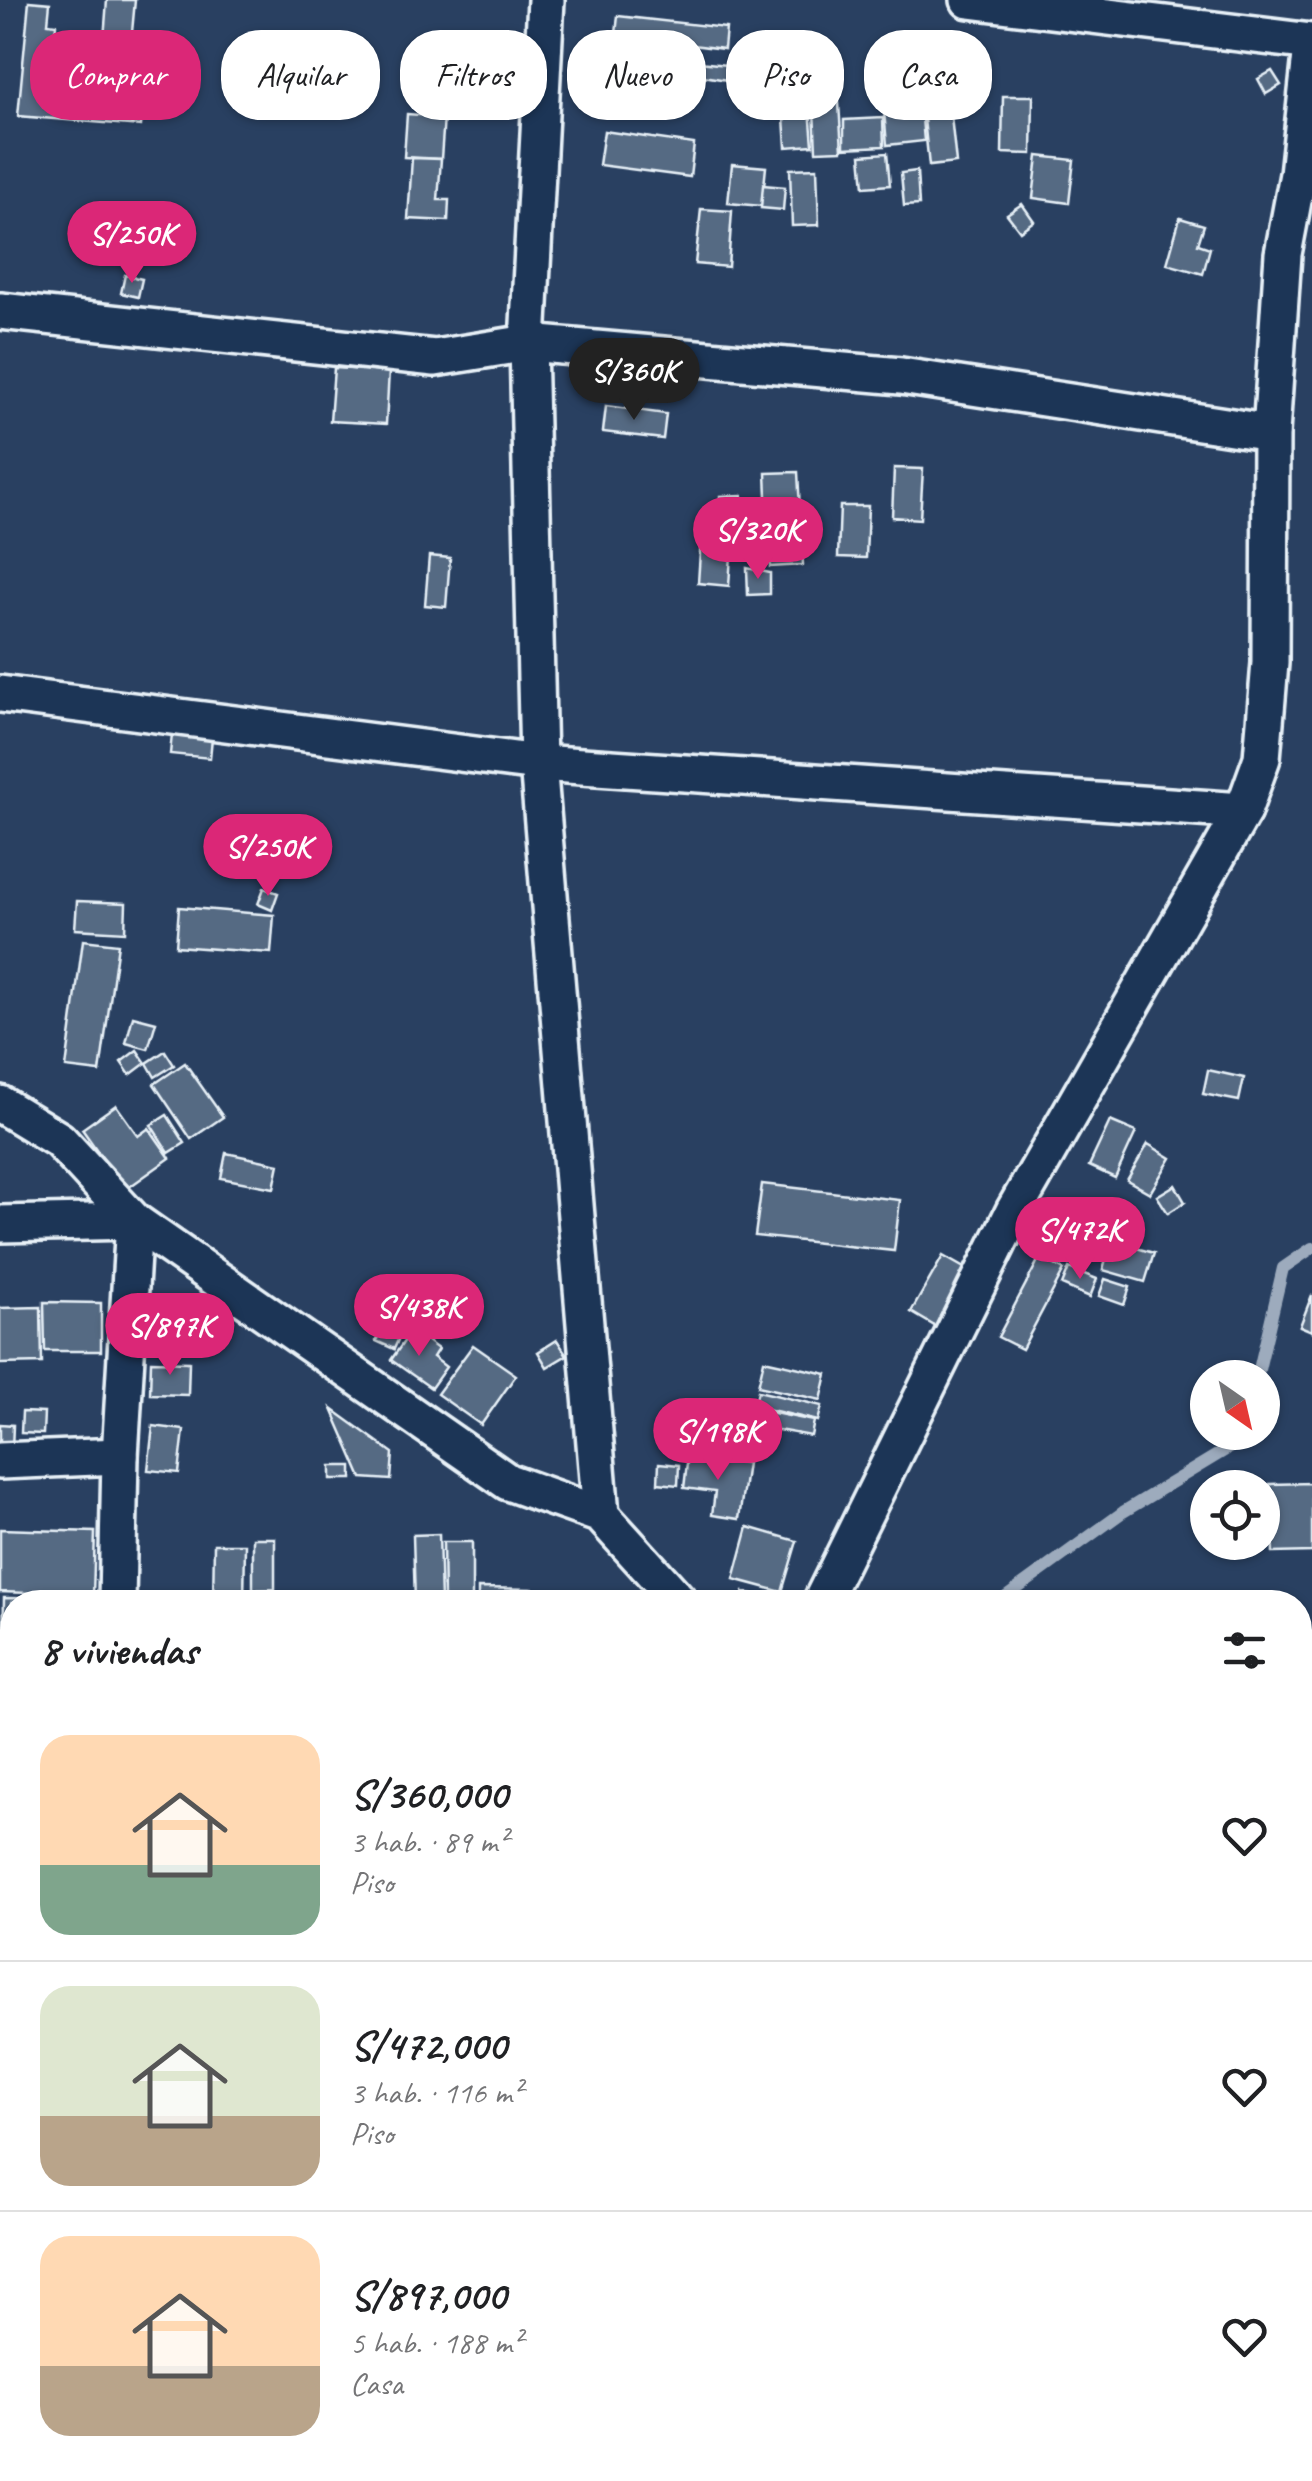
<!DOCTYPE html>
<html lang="es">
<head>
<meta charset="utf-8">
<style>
	:root { --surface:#fff; --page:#f6f6f6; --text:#202124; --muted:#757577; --line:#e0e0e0; --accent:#db2777 }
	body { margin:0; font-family:Caveat,sans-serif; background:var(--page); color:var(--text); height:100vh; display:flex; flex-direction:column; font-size:38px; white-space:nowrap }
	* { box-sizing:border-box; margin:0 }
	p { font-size:32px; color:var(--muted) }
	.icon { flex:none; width:55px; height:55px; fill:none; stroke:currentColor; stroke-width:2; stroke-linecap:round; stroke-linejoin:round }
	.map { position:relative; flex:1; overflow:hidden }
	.side { position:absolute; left:0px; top:1590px; width:1312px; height:892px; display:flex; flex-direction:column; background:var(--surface); border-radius:40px 40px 0 0; box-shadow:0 2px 8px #0004 }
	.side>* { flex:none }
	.guide { position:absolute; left:30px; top:30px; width:1252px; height:90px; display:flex; gap:20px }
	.needle { width:65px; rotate:146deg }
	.controls { position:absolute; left:1190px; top:1360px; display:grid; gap:20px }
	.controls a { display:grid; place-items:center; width:90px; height:90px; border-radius:50%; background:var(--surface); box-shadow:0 2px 8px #0004; font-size:50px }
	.price { position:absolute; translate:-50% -85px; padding:0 22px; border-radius:35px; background:var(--accent); color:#fff; font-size:32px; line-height:65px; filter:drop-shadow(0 2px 5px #0008) }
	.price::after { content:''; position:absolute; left:50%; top:60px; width:30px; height:22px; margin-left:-15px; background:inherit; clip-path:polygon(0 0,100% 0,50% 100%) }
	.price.selected { background:#222; color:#fff }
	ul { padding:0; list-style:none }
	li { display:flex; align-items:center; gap:30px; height:250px; padding:0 40px }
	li+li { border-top:2px solid var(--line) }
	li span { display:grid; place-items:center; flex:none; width:280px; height:200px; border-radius:30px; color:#555 }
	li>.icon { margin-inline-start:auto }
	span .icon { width:120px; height:120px; fill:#fffc; stroke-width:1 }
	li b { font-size:42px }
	h2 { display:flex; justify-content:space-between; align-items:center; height:120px; padding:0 40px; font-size:42px }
	.pill { padding:0 35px; border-radius:40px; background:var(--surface); box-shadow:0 2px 8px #0004; font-size:35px; line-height:90px }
	.pill.selected { background:var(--accent); color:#fff }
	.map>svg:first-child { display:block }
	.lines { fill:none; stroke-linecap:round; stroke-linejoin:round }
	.stream { stroke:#9dabbd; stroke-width:12 }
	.building { fill:#556a83; stroke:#e8f1f8; stroke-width:2.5 }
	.street-casing { stroke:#e8f1f8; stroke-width:42 }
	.street { stroke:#1d3557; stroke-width:35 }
</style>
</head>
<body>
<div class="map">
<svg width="1312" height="2481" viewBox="0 0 1312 2481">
	<rect width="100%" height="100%" fill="#294061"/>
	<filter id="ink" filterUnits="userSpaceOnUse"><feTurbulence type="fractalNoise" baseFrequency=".01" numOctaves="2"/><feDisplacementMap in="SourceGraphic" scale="20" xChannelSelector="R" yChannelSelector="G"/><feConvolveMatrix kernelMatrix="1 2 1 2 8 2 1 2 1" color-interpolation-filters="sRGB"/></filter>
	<g filter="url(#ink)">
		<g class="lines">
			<g class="stream">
				<polyline points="1257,1378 1283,1268 1312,1248"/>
				<polyline points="999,1602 1123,1512 1242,1440 1244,1432"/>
				<polyline points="1300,2368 1312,2372"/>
			</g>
		</g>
		<g class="building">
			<polygon points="107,0 135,0 130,54 103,52"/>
			<polygon points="29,1 50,3 48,23 56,24 49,95 87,98 91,56 106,57 103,89 144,92 141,126 18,116"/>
			<polygon points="618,16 726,28 724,49 684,44 681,68 613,60"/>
			<polygon points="916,50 924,141 887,145 879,54"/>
			<polygon points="438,51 468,54 464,118 433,116"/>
			<polygon points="699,62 736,66 733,81 697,75"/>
			<polygon points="946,69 956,163 929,166 919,72"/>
			<polygon points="1272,71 1281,85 1266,94 1258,79"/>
			<polygon points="807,72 813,145 786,147 781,74"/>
			<polygon points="838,88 842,150 816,151 813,90"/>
			<polygon points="1003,96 1033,96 1032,154 1002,153"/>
			<polygon points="407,114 444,117 441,159 404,157"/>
			<polygon points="883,118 884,146 844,148 844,120"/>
			<polygon points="604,131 694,144 690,177 599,165"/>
			<polygon points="887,153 890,185 864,187 861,155"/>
			<polygon points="1038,156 1074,160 1069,203 1033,198"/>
			<polygon points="412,158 441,159 438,200 449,200 448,221 408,219"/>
			<polygon points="732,164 766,167 762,206 728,203"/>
			<polygon points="817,168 819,225 792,226 790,169"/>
			<polygon points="917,171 919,205 904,206 901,173"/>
			<polygon points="763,185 785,187 783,210 761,208"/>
			<polygon points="1022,204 1034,221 1020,231 1007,214"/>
			<polygon points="701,209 732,211 728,267 695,264"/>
			<polygon points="1180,218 1204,225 1198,244 1210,248 1203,274 1167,264"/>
			<polygon points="125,275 142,279 138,297 121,293"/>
			<polygon points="334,368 389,371 386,424 330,421"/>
			<polygon points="606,406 666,414 663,439 603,432"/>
			<polygon points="894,468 923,469 920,519 892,517"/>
			<polygon points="798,472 803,565 770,567 766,473"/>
			<polygon points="742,495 742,519 720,519 720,496"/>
			<polygon points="840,506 868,506 866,558 838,557"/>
			<polygon points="701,537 732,539 729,586 698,583"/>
			<polygon points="429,556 450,558 446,607 425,605"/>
			<polygon points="747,568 770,573 770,594 748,595"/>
			<polygon points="172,734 212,738 210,758 170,754"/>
			<polygon points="264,888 278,893 272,910 258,904"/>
			<polygon points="77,901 126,903 125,932 75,929"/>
			<polygon points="179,907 274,915 271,953 176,946"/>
			<polygon points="83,940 118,944 100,1072 66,1068"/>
			<polygon points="133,1016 156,1022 148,1049 126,1043"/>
			<polygon points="137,1050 146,1063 130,1075 121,1062"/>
			<polygon points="165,1051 174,1065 155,1077 147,1063"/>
			<polygon points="185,1063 223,1117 191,1139 154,1084"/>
			<polygon points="1208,1070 1244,1078 1239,1101 1203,1094"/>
			<polygon points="116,1105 138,1136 149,1128 170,1158 125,1190 82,1129"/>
			<polygon points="167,1115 185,1143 169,1153 151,1125"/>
			<polygon points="1110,1121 1136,1132 1115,1178 1089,1166"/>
			<polygon points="1148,1144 1171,1158 1150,1193 1127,1180"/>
			<polygon points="226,1153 279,1164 274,1188 221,1178"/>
			<polygon points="762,1184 900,1200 894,1251 755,1236"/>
			<polygon points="1175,1185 1185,1202 1168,1213 1157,1196"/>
			<polygon points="1112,1241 1154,1253 1145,1282 1103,1270"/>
			<polygon points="943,1256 971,1272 938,1328 911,1312"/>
			<polygon points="1040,1257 1064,1270 1022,1349 998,1337"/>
			<polygon points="1069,1268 1097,1279 1090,1297 1062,1285"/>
			<polygon points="1105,1279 1130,1287 1124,1305 1099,1296"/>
			<polygon points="1312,1295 1312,1331 1300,1326"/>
			<polygon points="44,1302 101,1303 101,1351 45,1351"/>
			<polygon points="41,1307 42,1363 0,1364 0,1308"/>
			<polygon points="384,1325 401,1333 394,1349 376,1341"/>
			<polygon points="412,1330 438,1349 433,1357 446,1367 431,1388 391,1360"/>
			<polygon points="557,1340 567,1355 547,1367 538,1352"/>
			<polygon points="473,1345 516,1375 481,1425 437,1394"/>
			<polygon points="764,1360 827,1374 821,1400 758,1386"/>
			<polygon points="151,1361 189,1362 188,1395 150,1394"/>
			<polygon points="758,1391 822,1406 818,1421 754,1406"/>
			<polygon points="332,1409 393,1453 391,1480 362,1478"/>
			<polygon points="759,1410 814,1421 811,1436 756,1426"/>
			<polygon points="22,1412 44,1413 43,1434 21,1433"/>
			<polygon points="0,1424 13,1425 12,1450 0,1450"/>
			<polygon points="153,1426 184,1430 179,1473 148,1470"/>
			<polygon points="688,1455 747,1463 739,1519 712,1515 715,1492 684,1488"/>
			<polygon points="659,1463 679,1465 678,1485 658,1483"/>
			<rect x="331" y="1466" width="21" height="13"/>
			<polygon points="1312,1483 1312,1552 1273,1553 1270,1484"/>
			<polygon points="748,1527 797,1541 782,1592 734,1579"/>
			<polygon points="0,1529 95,1532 93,1595 0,1592"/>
			<polygon points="439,1534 441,1602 415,1602 413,1535"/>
			<polygon points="253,1538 275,1538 275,1589 253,1590"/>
			<polygon points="443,1542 472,1542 472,1602 444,1602"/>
			<polygon points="214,1544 245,1544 244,1602 213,1602"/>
			<polygon points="478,1588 533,1589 533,1602 478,1602"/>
			<polygon points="744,1592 780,1600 779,1602 741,1602"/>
			<polygon points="4,1598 77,1599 77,1602 12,1602 12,1696 2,1696"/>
			<polygon points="1303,2107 1309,2139 1300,2141 1300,2108"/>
			<polygon points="1312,2192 1312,2224 1306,2229 1300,2222 1300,2201"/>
			<polygon points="1305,2381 1312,2392 1312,2418 1300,2426 1300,2384"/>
			<polygon points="1312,2432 1312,2481 1285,2481 1278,2470 1300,2470 1300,2440"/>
			<polygon points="138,2470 192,2475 192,2481 137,2481"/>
			<rect x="232" y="2470" width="82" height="11"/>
			<polygon points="616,2470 660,2470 661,2481 616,2481"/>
			<polygon points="1133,2470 1189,2470 1196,2481 1140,2481"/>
			<polygon points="323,2472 381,2476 380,2481 323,2481"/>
		</g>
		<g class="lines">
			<defs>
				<g id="street">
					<polyline points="546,0 528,343 538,763 601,1515"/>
					<polyline points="969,0 1312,42"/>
					<polyline points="0,311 435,358 528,343 901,376 1271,433"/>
					<polyline points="0,694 538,763 1243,811"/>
					<polyline points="0,1104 59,1140 134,1221 508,1482 601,1515 680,1602"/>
					<polyline points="0,1224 134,1221"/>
					<polyline points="0,1461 120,1456"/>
					<polyline points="117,1602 120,1456 134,1221"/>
					<polyline points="821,1602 1014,1211 1243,811 1262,758 1270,663 1271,433 1283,254 1298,174 1312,46"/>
					<polyline points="0,1750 1,1706"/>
					<polyline points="0,1949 12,2083"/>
					<polyline points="0,2169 12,2169"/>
					<polyline points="1311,2324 1312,2324"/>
					<polyline points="0,2417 12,2416"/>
					<polyline points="113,2470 113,2481"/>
					<polyline points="885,2470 887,2481"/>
					<polyline points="1094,2470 1099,2481"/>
					<polyline points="682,2481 683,2470"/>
				</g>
			</defs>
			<use href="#street" class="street-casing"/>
			<use href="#street" class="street"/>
		</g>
	</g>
</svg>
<div class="controls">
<a><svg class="needle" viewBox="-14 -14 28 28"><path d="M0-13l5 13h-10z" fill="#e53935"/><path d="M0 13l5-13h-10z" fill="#757577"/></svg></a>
<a><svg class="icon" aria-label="locate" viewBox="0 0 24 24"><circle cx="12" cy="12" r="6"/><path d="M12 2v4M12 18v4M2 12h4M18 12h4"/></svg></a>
</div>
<b class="price" style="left:132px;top:286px">S/250K</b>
<b class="price selected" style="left:634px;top:423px">S/360K</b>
<b class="price" style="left:758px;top:582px">S/320K</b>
<b class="price" style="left:268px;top:899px">S/250K</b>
<b class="price" style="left:1080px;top:1282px">S/472K</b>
<b class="price" style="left:419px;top:1359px">S/438K</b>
<b class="price" style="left:170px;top:1378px">S/897K</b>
<b class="price" style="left:718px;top:1483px">S/198K</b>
<div class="guide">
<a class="pill selected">Comprar</a>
<a class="pill">Alquilar</a>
<a class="pill">Filtros</a>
<a class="pill">Nuevo</a>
<a class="pill">Piso</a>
<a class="pill">Casa</a>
</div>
<section class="side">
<h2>8 viviendas<svg class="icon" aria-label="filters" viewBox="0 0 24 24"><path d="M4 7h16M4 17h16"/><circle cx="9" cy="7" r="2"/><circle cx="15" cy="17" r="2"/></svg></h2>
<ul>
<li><span style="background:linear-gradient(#ffd9b3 65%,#7fa58c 0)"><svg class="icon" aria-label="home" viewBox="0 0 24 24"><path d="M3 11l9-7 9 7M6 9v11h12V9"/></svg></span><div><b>S/360,000</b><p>3 hab. · 89 m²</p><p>Piso</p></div><svg class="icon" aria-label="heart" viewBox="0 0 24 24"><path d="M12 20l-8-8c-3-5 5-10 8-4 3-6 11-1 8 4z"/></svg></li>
<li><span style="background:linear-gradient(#dfe7d0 65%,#b9a48a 0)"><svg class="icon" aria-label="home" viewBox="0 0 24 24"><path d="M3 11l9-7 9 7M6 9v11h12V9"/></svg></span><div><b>S/472,000</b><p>3 hab. · 116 m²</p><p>Piso</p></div><svg class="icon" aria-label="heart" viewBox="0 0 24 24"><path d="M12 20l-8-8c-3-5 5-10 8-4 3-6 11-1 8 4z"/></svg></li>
<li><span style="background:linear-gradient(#ffd9b3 65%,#b9a48a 0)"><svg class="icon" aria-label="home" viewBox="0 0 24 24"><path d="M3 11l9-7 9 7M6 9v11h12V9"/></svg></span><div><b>S/897,000</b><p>5 hab. · 188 m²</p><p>Casa</p></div><svg class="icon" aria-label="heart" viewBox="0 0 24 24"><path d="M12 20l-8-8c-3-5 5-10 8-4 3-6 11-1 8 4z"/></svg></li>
</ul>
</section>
</div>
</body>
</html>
